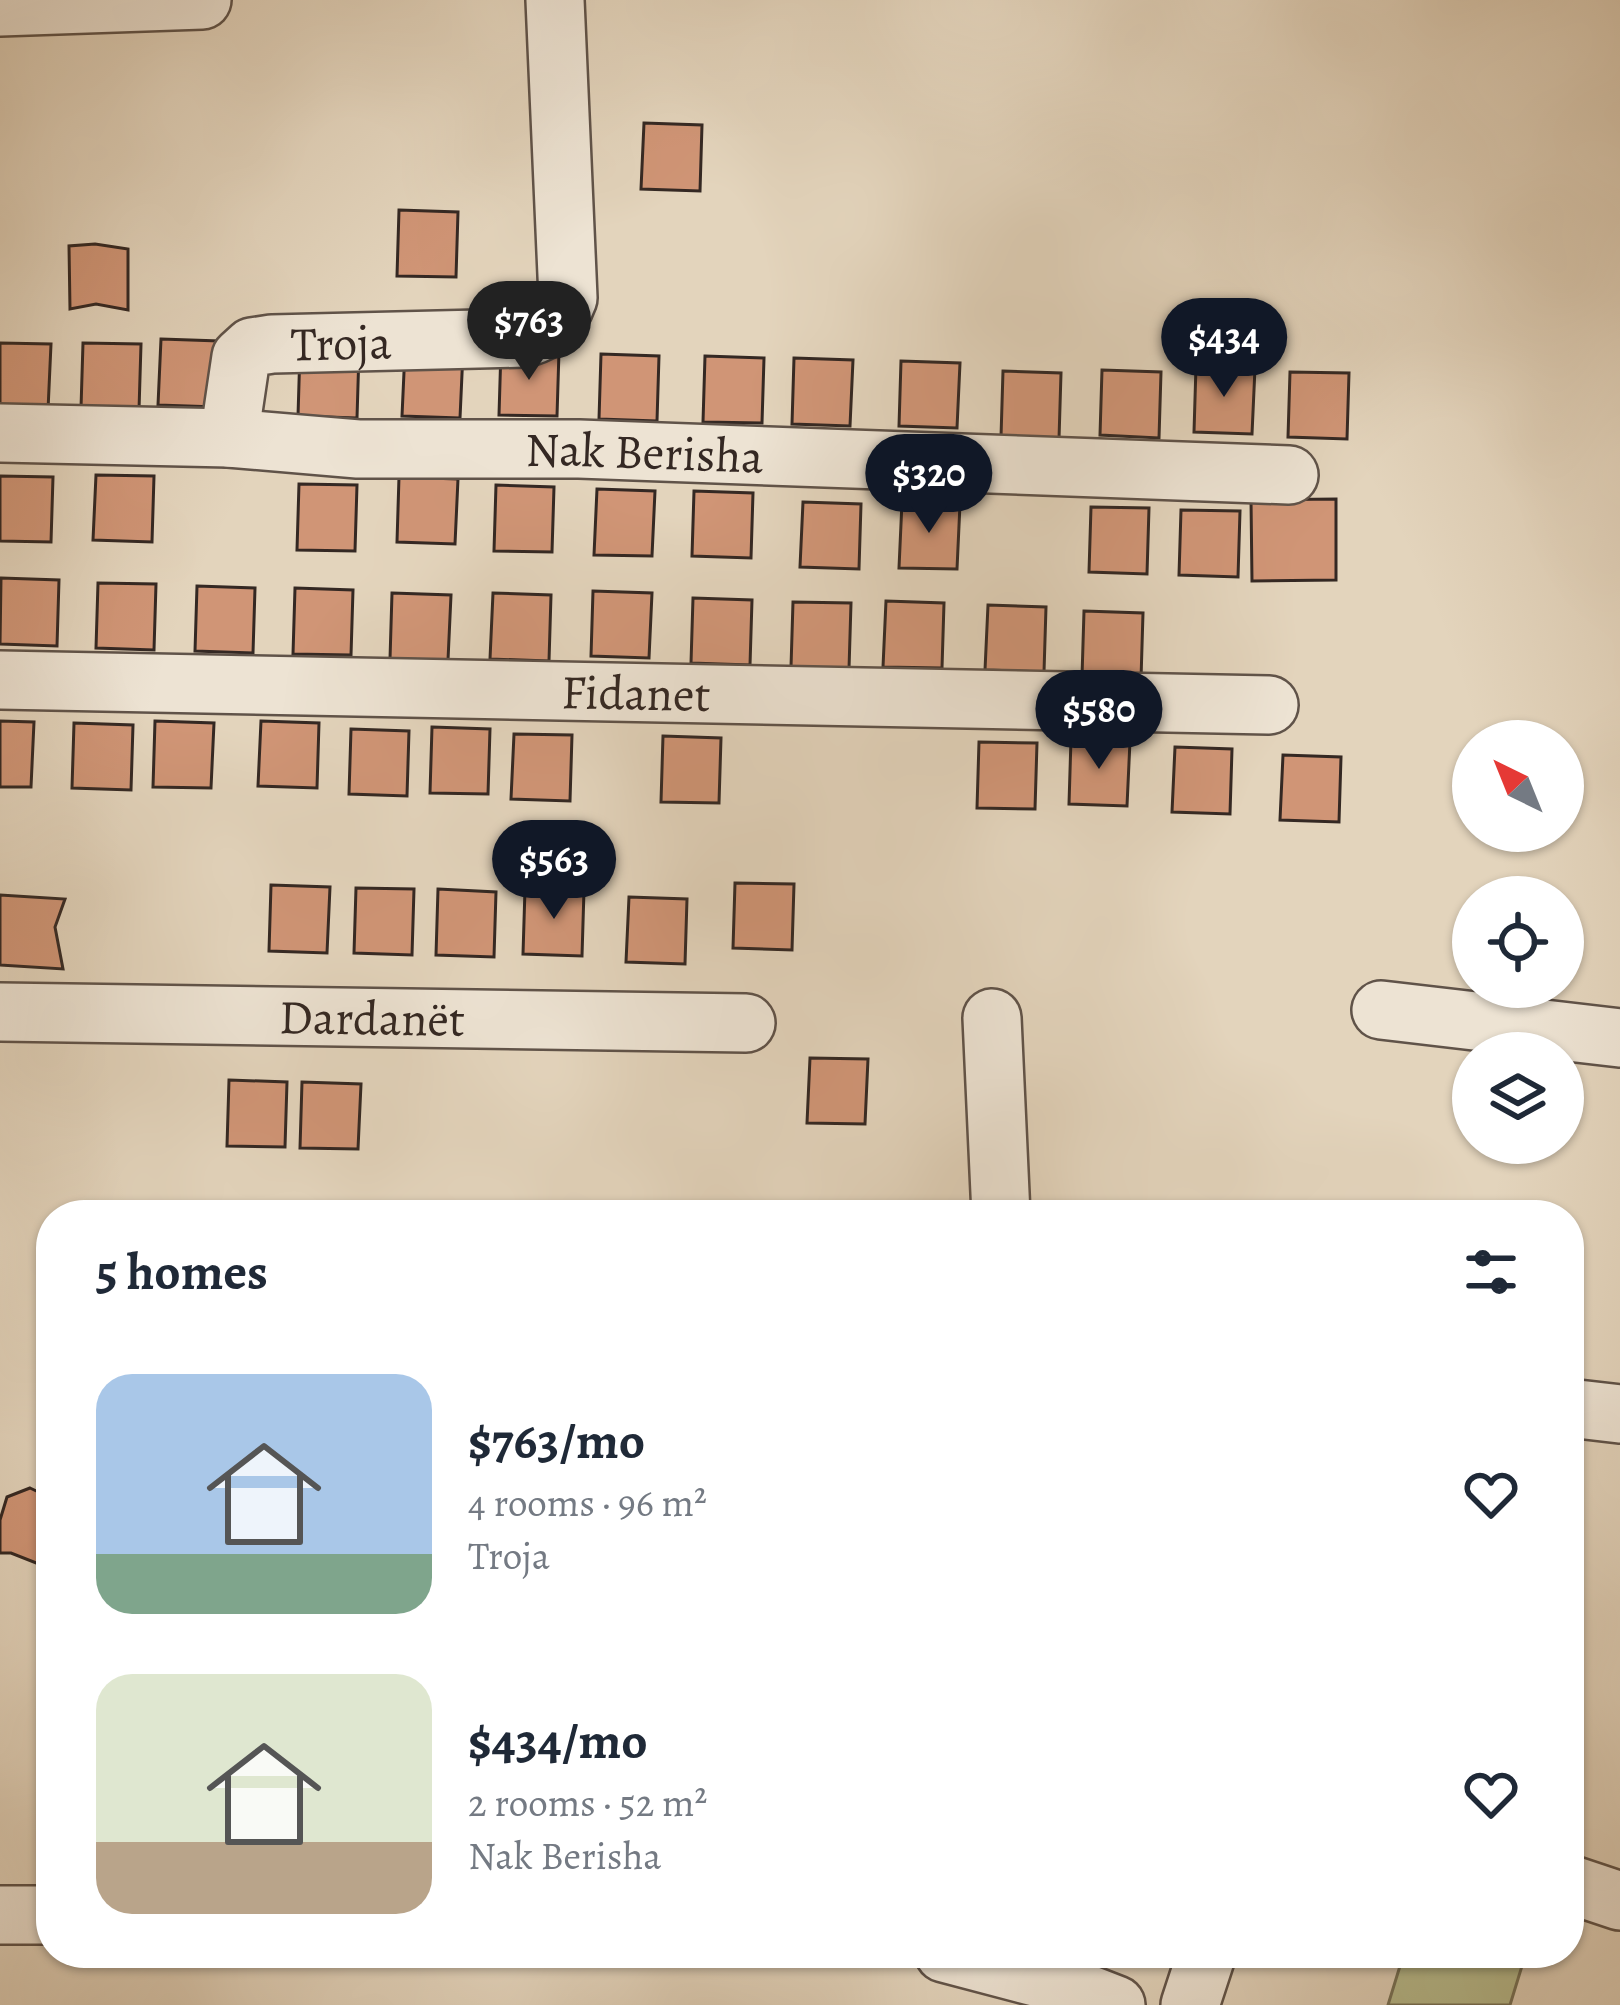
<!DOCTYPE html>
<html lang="en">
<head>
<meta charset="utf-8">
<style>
	:root { --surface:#fff; --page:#f6f6f7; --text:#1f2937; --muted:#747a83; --accent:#111827 }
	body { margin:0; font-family:Alegreya,serif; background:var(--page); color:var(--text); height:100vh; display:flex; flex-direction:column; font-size:45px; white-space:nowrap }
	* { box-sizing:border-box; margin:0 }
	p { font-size:39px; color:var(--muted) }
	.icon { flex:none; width:66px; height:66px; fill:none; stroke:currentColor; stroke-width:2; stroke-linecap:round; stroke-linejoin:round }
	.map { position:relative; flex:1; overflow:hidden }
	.drawer { position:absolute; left:36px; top:1200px; width:1548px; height:768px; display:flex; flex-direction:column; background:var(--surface); border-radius:48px; box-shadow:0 3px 9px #0004 }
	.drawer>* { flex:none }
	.needle { width:78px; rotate:317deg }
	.controls { position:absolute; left:1452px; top:720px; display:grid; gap:24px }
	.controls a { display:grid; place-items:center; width:132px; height:132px; border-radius:50%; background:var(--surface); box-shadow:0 3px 9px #0004; font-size:60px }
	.price { position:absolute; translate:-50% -102px; padding:0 27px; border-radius:42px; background:var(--accent); color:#fff; font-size:39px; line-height:78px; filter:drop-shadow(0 3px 6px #0008) }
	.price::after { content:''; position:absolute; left:50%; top:72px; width:36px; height:27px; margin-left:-18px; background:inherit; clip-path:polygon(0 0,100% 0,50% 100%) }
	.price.current { background:#222; color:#fff }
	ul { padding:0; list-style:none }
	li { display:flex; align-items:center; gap:36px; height:300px; padding:0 60px }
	li span { display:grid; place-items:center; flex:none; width:336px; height:240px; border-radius:36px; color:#555 }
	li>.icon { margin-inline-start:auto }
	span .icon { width:144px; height:144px; fill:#fffc; stroke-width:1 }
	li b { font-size:51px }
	h2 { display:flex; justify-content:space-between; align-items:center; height:144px; padding:0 60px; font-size:51px }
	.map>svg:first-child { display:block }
	.green { fill:#b7bc8e; stroke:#767258; stroke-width:3 }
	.building { fill:#d09576; stroke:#342823; stroke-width:3 }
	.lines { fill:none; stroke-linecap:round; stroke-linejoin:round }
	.minor-casing { stroke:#605349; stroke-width:62 }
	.minor { stroke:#ede3d3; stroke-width:57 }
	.labels { text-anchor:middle; stroke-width:12; stroke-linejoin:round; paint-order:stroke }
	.street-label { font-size:48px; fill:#342823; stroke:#ede3d3 }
</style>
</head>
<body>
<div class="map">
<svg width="1620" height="2005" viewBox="0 0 1620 2005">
	<rect width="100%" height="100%" fill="#e3d4bc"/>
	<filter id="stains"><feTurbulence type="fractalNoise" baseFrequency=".00167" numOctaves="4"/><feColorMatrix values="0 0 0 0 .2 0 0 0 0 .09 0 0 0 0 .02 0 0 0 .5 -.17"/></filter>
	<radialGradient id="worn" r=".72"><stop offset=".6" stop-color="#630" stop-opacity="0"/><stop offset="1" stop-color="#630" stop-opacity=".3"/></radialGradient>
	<polygon class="green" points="1404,1953 1526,1953 1510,2005 1388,2005"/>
	<g class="building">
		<polygon points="644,123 702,125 700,191 641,189"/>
		<polygon points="399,210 458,212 456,277 397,276"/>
		<polygon points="95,244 128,249 128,310 96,304 70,309 69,246"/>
		<polygon points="161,339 219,341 217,407 158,405"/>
		<polygon points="0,343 51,344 48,410 0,408"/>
		<polygon points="83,343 141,344 139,410 81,408"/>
		<polygon points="501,349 559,351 557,416 499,415"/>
		<polygon points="300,350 359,352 357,418 298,416"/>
		<polygon points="405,350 463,352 460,418 402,416"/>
		<polygon points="601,354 659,356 657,421 599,419"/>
		<polygon points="705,356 764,358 762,423 703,422"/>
		<polygon points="794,358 853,360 850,426 792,424"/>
		<polygon points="901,361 960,363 957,428 899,426"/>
		<polygon points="1196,366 1255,368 1252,434 1194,432"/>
		<polygon points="1102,370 1161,372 1159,438 1100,435"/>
		<polygon points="1003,371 1061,373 1059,439 1001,437"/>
		<polygon points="1290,372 1349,373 1347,439 1288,437"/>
		<polygon points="96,475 154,476 152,542 93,540"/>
		<polygon points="0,476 53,477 51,542 0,541"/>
		<polygon points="399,477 458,479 455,544 397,542"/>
		<polygon points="299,484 357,485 355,551 297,550"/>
		<polygon points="496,485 554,487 552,552 494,551"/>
		<polygon points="597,489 655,491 652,556 594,555"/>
		<polygon points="694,491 753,493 751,558 692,556"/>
		<polygon points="1336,499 1336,580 1252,581 1251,500"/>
		<polygon points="803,502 861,504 859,569 800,567"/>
		<polygon points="902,502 960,504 957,569 899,568"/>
		<polygon points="1091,507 1149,508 1147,574 1089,572"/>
		<polygon points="1181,510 1240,511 1238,577 1179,575"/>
		<polygon points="1,578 59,580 57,646 0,644"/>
		<polygon points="98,583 156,584 154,650 96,648"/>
		<polygon points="197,586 255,588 253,653 195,651"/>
		<polygon points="295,588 353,590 351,655 293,654"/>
		<polygon points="593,591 652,593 649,658 591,656"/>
		<polygon points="392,593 451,595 448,660 390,659"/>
		<polygon points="493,593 551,595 549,661 490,659"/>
		<polygon points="693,598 752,600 750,665 691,663"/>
		<polygon points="886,601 944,603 942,668 883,667"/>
		<polygon points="793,602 851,603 849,669 791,667"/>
		<polygon points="988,605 1046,607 1044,672 985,670"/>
		<polygon points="1084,611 1143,613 1141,679 1082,677"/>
		<polygon points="0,721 34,722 31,787 0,787"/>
		<polygon points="155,721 214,723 211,788 153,787"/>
		<polygon points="261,721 319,723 317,788 258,786"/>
		<polygon points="74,723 133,725 131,790 72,788"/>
		<polygon points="432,727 490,729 488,794 430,793"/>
		<polygon points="351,729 409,731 407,796 349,794"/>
		<polygon points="514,734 572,735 570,801 511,799"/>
		<polygon points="663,736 721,738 719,803 661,802"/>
		<polygon points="1071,739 1130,741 1127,806 1069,804"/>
		<polygon points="979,742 1037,743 1035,809 977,808"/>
		<polygon points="1175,747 1232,749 1230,814 1172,812"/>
		<polygon points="1283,755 1341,757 1339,822 1280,820"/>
		<polygon points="735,883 794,884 792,950 733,948"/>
		<polygon points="271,885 330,887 327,953 269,951"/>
		<polygon points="356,888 414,889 412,955 354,953"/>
		<polygon points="438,889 496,892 494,957 436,955"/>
		<polygon points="525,889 584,890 582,956 523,954"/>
		<polygon points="0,895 65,899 55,927 63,969 0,965"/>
		<polygon points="629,897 687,899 685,964 626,962"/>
		<polygon points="810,1058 868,1059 865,1124 807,1123"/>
		<polygon points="229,1080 287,1082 285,1147 227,1146"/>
		<polygon points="302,1082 361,1084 358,1149 300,1148"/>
		<polygon points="30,1488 51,1498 49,1568 11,1553 0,1553 0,1520 7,1497"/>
	</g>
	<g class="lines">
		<defs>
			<g id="minor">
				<polyline points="0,7 202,0"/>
				<path id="s1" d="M 0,433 L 229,438 L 358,449 L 579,449 L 1289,475"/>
				<path id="s2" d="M 229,438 L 241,357 L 252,347 L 272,344 L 525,338 C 550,330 559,322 568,298 L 555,0"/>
				<path id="s3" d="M 0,680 L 1269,705"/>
				<polyline points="1381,1010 1620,1038"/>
				<path id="s4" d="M 0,1012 L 746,1023"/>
				<polyline points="992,1018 1001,1215"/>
				<polyline points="1569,1408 1620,1414"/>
				<polyline points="1569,1884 1620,1901"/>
				<polyline points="0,1915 51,1915"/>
				<polyline points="944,1953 1062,1984 1116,2005"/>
				<polyline points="1190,2005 1207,1953"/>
			</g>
		</defs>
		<use href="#minor" class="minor-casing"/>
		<use href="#minor" class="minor"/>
	</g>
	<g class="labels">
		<g class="street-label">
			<text dy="17" stroke="none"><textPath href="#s2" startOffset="186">Troja</textPath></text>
			<text dy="17" stroke="none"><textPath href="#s1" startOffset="645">Nak Berisha</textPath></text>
			<text dy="17" stroke="none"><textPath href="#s3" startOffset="636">Fidanet</textPath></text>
			<text dy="17" stroke="none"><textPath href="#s4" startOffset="372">Dardanët</textPath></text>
		</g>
	</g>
	<rect width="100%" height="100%" filter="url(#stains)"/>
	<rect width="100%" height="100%" fill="url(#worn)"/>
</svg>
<div class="controls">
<a><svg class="needle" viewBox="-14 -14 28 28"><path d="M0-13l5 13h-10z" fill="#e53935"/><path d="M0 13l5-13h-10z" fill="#747a83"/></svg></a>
<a><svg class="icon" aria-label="locate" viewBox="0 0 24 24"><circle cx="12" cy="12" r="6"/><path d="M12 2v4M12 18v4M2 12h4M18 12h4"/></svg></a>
<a><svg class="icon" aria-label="layers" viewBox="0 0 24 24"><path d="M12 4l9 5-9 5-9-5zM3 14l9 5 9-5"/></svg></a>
</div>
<b class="price current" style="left:529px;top:383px">$763</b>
<b class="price" style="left:1224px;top:400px">$434</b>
<b class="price" style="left:929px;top:536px">$320</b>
<b class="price" style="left:1099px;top:772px">$580</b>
<b class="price" style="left:554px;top:922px">$563</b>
<section class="drawer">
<h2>5 homes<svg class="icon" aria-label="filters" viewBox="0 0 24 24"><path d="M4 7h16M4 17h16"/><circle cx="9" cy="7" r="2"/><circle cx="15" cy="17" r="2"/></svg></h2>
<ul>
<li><span style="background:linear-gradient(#a9c7e8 75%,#7fa58c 0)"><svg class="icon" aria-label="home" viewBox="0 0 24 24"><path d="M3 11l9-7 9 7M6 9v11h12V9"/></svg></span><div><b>$763/mo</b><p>4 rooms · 96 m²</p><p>Troja</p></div><svg class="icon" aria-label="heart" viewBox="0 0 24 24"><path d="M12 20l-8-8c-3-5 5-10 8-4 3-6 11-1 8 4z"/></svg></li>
<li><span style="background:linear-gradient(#dfe7d0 70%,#b9a48a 0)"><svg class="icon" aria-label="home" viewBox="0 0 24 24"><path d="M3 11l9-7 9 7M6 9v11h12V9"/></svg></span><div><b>$434/mo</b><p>2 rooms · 52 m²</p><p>Nak Berisha</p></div><svg class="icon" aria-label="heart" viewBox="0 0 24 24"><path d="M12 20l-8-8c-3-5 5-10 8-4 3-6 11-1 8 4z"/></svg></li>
</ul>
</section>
</div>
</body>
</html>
